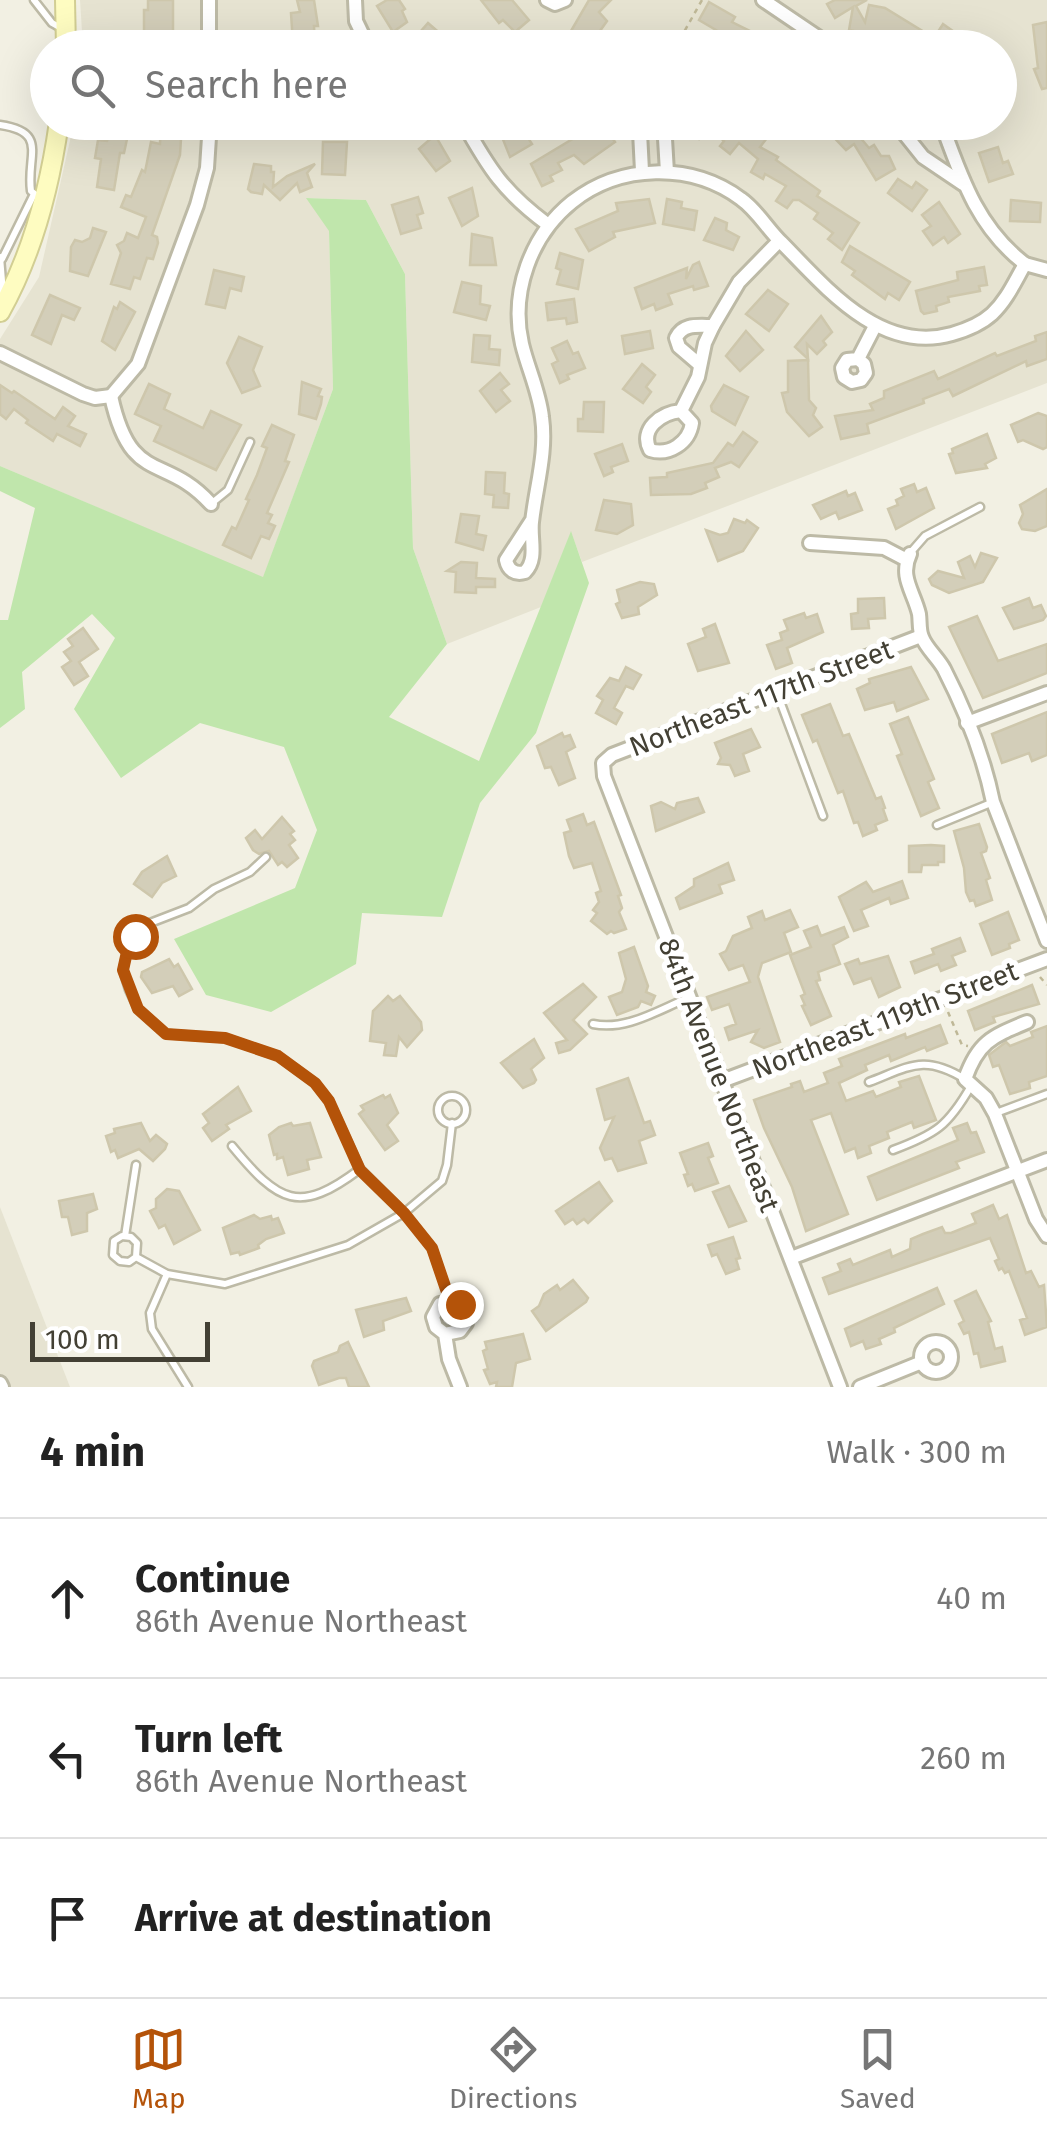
<!DOCTYPE html>
<meta charset="utf-8">
<style>
:root{--surface:#fff;--page:#f2f2f2;--text:#222;--muted:#767676;--line:#e0e0e0;--accent:#b45309}
body{margin:0;font-family:"Fira Sans",sans-serif;background:var(--page);color:var(--text)}
.scale{position:absolute;left:30px;bottom:25px;width:180px;box-sizing:border-box;padding-left:10px;border:5px solid #434034;border-top:0;font-size:28px;line-height:35px;white-space:nowrap;color:#434034;-webkit-text-stroke:8px #fff;paint-order:stroke}
.stop{position:absolute;width:30px;height:30px;margin:-22px;border:8px solid #b45309;border-radius:50%;background:#fff}
.stop.end{background:#b45309;border-color:#fff;box-shadow:0 2px 10px #0008}
.list{margin:0;padding:0;list-style:none}
h2{display:flex;justify-content:space-between;align-items:center;height:130px;margin:0;padding:0 40px;font-size:42px}
h2 small{font-size:32px;font-weight:400;color:var(--muted)}
.list li{display:grid;grid-template-columns:65px 1fr auto;gap:30px;align-items:center;box-sizing:border-box;height:160px;padding:0 40px;border-top:2px solid var(--line)}
.list b{display:block;font-size:38px;white-space:nowrap}
.list p{margin:0;font-size:32px;white-space:nowrap;color:var(--muted)}
.list em{font-size:32px;font-style:normal;color:var(--muted)}
.icon{flex:none;width:55px;height:55px;fill:none;stroke:currentColor;stroke-width:2;stroke-linecap:round;stroke-linejoin:round}
.map{position:relative;flex:none;width:1047px;height:1387px;overflow:hidden}
.search{position:absolute;background:var(--surface);box-shadow:0 10px 40px #0002;left:30px;right:30px;top:30px;height:110px;display:flex;align-items:center;gap:25px;box-sizing:border-box;padding:0 35px;border-radius:55px;color:var(--muted);font-size:38px}
.sheet{height:610px;background:var(--surface)}
nav{display:flex;justify-content:space-around;align-items:center;box-sizing:border-box;height:140px;border-top:2px solid var(--line);background:var(--surface);font-size:28px;color:var(--muted)}
nav a{display:grid;justify-items:center;gap:5px}
nav .on{color:var(--accent)}
.map>svg:first-child{display:block}
.residential{fill:#e6e3d1}
.green{fill:#c0e6ac}
.building{fill:#d3ceb9;stroke:#cec7ac;stroke-width:2.5}
.lines{fill:none;stroke-linecap:round;stroke-linejoin:round}
.service-casing{stroke:#bdbaa6;stroke-width:11}
.minor-casing{stroke:#bdbaa6;stroke-width:18}
.secondary-casing{stroke:#d2ce93;stroke-width:22}
.path{stroke:#bfb897;stroke-width:2.5;stroke-dasharray:5 5;stroke-linecap:butt}
.service{stroke:#fff;stroke-width:6}
.minor{stroke:#fff;stroke-width:12}
.secondary{stroke:#fefcc1;stroke-width:18}
.route{stroke:#b45309;stroke-width:12}
.labels{text-anchor:middle;dominant-baseline:central;stroke-width:10;stroke-linejoin:round;paint-order:stroke}
.street-label{font-size:28px;fill:#434034;stroke:#fff}
</style>
<div class="map">
<svg width="1047" height="1387" viewBox="0 0 1047 1387">
<rect width="100%" height="100%" fill="#f2f0e3"/>
<g class="residential">
<polygon points="80,0 1047,0 1047,383 582,562 571,532 541,607 447,644 413,548 405,274 366,200 307,198 329,230 333,389 263,578 0,466 0,339 39,277 74,123 1000,122 1000,48 83,47"/>
<polygon points="0,1207 70,1387 0,1387"/>
</g>
<polygon class="green" points="306,198 366,200 405,274 413,548 447,644 389,717 479,761 571,531 589,583 536,733 480,803 442,917 362,913 356,964 271,1012 206,995 174,939 295,888 317,830 284,747 200,723 121,778 74,709 115,638 92,614 22,672 25,709 0,728 0,620 8,620 35,508 0,491 0,466 263,577 333,389 329,231"/>
<g class="building">
<polygon points="148,0 173,0 173,36 144,35 144,10 148,10"/>
<polygon points="297,0 314,0 318,26 314,26 315,45 293,44 291,13 300,12"/>
<polygon points="387,0 399,0 405,9 402,11 407,22 393,32 377,6"/>
<polygon points="481,0 512,0 529,20 515,32 503,20 499,23"/>
<polygon points="589,0 611,0 599,12 607,21 590,45 571,31"/>
<polygon points="835,0 867,0 856,6 865,22 869,5 885,8 934,38 943,24 977,48 910,48 895,38 893,43 878,34 877,39 857,35 858,32 849,30 853,7 835,18 827,4"/>
<polygon points="709,2 735,17 732,22 766,39 762,48 730,48 733,40 699,20"/>
<polygon points="1047,22 1047,88 1042,89 1034,69 1038,68 1033,25"/>
<polygon points="428,23 443,36 446,32 456,41 450,48 424,48 414,39"/>
<polygon points="161,122 182,122 180,155 152,235 157,237 158,243 153,259 147,258 140,279 134,277 130,289 111,284 121,253 117,245 124,241 127,233 138,238 146,217 121,207 126,195 131,197 142,170 145,172 151,142 160,144"/>
<polygon points="503,122 518,122 532,144 510,157 500,132 506,127"/>
<polygon points="601,122 615,142 584,164 574,155 558,163 562,170 550,176 553,181 542,186 531,164"/>
<polygon points="681,122 749,122 767,138 760,147 778,157 776,160 820,191 817,196 859,223 842,250 828,239 833,233 814,219 818,213 799,200 793,200 787,208 776,201 786,186 765,174 763,179 751,172 758,159 739,143 730,154 720,146 724,141 709,127 699,139"/>
<polygon points="830,122 847,122 869,148 874,145 881,156 889,156 895,169 876,180 854,144 846,150 824,127"/>
<polygon points="435,135 450,161 436,171 419,149"/>
<polygon points="115,137 127,139 124,153 120,153 114,190 97,187 101,159 95,158 98,140 107,141 108,138"/>
<polygon points="323,142 347,142 345,175 322,174"/>
<polygon points="998,147 1003,163 1008,161 1013,174 989,182 979,153"/>
<polygon points="254,164 271,166 271,172 274,172 273,187 287,176 315,164 307,173 312,187 300,192 297,183 280,200 264,185 262,194 251,192 248,189"/>
<polygon points="898,179 912,188 916,182 927,190 912,211 888,193"/>
<polygon points="472,188 478,216 462,226 449,198"/>
<polygon points="418,197 423,213 417,215 421,228 401,234 392,205"/>
<polygon points="649,199 655,223 613,232 615,237 589,251 576,229 618,211 616,203"/>
<polygon points="667,199 682,202 681,208 697,211 694,230 663,224"/>
<polygon points="1011,200 1041,203 1040,222 1010,221"/>
<polygon points="939,202 960,234 948,243 944,237 933,245 923,231 931,226 922,215"/>
<polygon points="715,218 727,223 726,230 739,237 733,250 704,240"/>
<polygon points="93,228 106,232 88,276 70,271 71,247 75,240 82,242 90,238"/>
<polygon points="472,234 492,238 496,265 470,265"/>
<polygon points="850,246 910,282 899,300 888,293 885,299 852,275 855,271 842,262"/>
<polygon points="560,253 583,260 578,289 557,284 561,270 556,268"/>
<polygon points="699,262 708,286 694,290 693,286 668,294 672,304 656,310 654,304 642,309 635,288 687,268 686,279 693,265"/>
<polygon points="984,267 987,285 979,286 980,291 948,297 949,302 936,306 937,311 924,314 921,311 916,291 958,280 957,272"/>
<polygon points="214,270 244,277 241,291 230,288 225,308 206,304"/>
<polygon points="462,282 481,286 480,304 490,306 486,320 454,312"/>
<polygon points="768,290 788,304 769,331 746,314"/>
<polygon points="50,295 80,308 74,320 62,315 51,344 32,335"/>
<polygon points="574,299 577,322 567,324 566,318 548,320 546,303"/>
<polygon points="120,302 135,312 115,350 102,341 114,307 117,309"/>
<polygon points="821,316 832,332 823,341 826,345 817,354 807,344 808,359 795,347"/>
<polygon points="650,331 653,348 625,354 622,336"/>
<polygon points="746,331 763,350 740,371 726,356"/>
<polygon points="1047,332 1047,359 1027,366 1026,361 953,396 949,389 923,399 924,403 867,424 869,433 841,439 835,416 873,410 870,404 884,398 884,391 934,371 938,379 995,353 997,356 1036,341 1035,336"/>
<polygon points="474,335 490,336 489,349 500,350 499,365 472,362"/>
<polygon points="239,337 262,347 253,370 260,386 242,393 227,363"/>
<polygon points="567,341 573,354 578,352 585,368 567,375 569,379 560,383 552,364 558,361 552,348"/>
<polygon points="808,360 809,400 816,408 813,415 822,427 809,436 787,412 782,393 788,392 788,361"/>
<polygon points="642,364 655,375 646,387 651,392 643,403 623,389"/>
<polygon points="500,373 509,384 501,390 510,401 496,412 480,391"/>
<polygon points="302,382 321,389 318,396 322,397 321,404 316,419 299,414"/>
<polygon points="149,384 170,394 164,409 203,428 211,411 241,425 216,470 154,441 161,426 135,414"/>
<polygon points="0,385 12,393 14,391 55,419 63,407 75,416 68,426 86,434 80,446 57,434 53,441 26,423 28,420 14,409 6,419 0,414"/>
<polygon points="724,385 748,397 735,425 712,411 711,406"/>
<polygon points="584,402 604,402 603,432 578,431 578,419 583,419"/>
<polygon points="1038,413 1047,416 1047,447 1043,449 1023,440 1018,442 1011,425"/>
<polygon points="272,425 294,435 285,461 289,462 267,513 272,515 268,523 275,526 269,539 261,536 251,558 223,545 232,527 236,529 249,500 246,499 257,475 267,448 262,446"/>
<polygon points="743,432 757,442 739,467 731,462 715,468 719,477 705,483 707,488 691,494 651,495 650,478 667,477 667,473 713,463 728,443 733,446"/>
<polygon points="987,434 996,458 985,464 987,468 956,473 949,454 953,453 952,449"/>
<polygon points="622,444 628,461 611,467 613,472 604,476 595,454"/>
<polygon points="486,472 505,473 504,493 509,494 508,508 493,507 494,495 485,494"/>
<polygon points="914,484 917,492 926,488 934,508 896,529 888,509 898,505 896,500 904,496 901,489"/>
<polygon points="1047,489 1047,526 1035,531 1022,529 1019,523 1023,514 1020,505"/>
<polygon points="846,491 848,496 855,493 862,510 839,519 836,512 821,519 813,505"/>
<polygon points="604,500 631,504 633,525 617,534 596,530"/>
<polygon points="461,514 479,516 476,534 486,536 483,550 456,542"/>
<polygon points="734,519 745,523 747,520 758,528 743,551 718,561 706,530 720,535 728,533"/>
<polygon points="981,553 997,558 983,582 949,593 932,585 929,579 938,571 964,578 958,562 970,556 975,567"/>
<polygon points="461,562 477,563 476,578 495,579 495,587 476,587 476,593 455,592 456,572 447,571"/>
<polygon points="640,582 654,584 657,595 638,607 639,614 622,618 616,604 620,602 617,590"/>
<polygon points="884,598 885,618 868,619 869,628 852,629 851,614 858,613 858,599"/>
<polygon points="1029,598 1033,608 1041,605 1046,616 1043,620 1014,629 1003,608"/>
<polygon points="804,613 806,618 817,614 823,632 787,648 792,663 776,669 767,645 782,640 780,633 788,630 784,620"/>
<polygon points="977,616 998,661 1047,644 1047,673 983,698 949,627"/>
<polygon points="715,624 729,663 698,671 688,644 706,637 703,629"/>
<polygon points="83,628 98,649 79,662 88,676 74,685 62,667 71,661 64,652 73,646 68,639"/>
<polygon points="626,667 641,675 633,689 626,686 614,708 622,713 616,724 596,713 603,700 597,696 610,678 619,681"/>
<polygon points="911,667 928,699 897,711 894,702 865,710 857,689 870,683 869,679"/>
<polygon points="830,704 843,736 849,734 876,799 881,797 885,808 883,809 887,820 875,825 877,830 863,836 858,822 854,823 843,791 838,793 817,740 813,742 802,715"/>
<polygon points="1047,712 1047,755 1032,761 1029,753 1002,763 992,734"/>
<polygon points="908,717 934,779 928,782 939,808 921,816 897,756 902,754 890,724"/>
<polygon points="751,729 760,747 743,754 749,771 735,776 730,765 718,764 721,758 715,743"/>
<polygon points="562,733 564,737 570,735 575,747 566,752 575,778 559,785 551,767 545,768 537,746"/>
<polygon points="698,798 704,812 656,831 651,806 661,802 675,809 677,803"/>
<polygon points="583,814 587,825 594,822 621,895 618,896 622,908 619,912 626,929 614,933 611,931 607,934 591,921 597,913 593,910 599,902 596,893 601,891 592,863 574,868 569,856 564,833 571,831 567,820"/>
<polygon points="282,817 294,831 290,834 295,840 289,845 298,858 287,867 282,862 278,865 269,851 259,854 253,850 246,838 255,830 262,839"/>
<polygon points="979,824 987,847 986,851 981,853 990,878 986,880 992,900 976,906 974,900 970,901 966,892 964,868 954,831"/>
<polygon points="931,845 944,846 944,862 938,862 938,865 922,865 921,872 909,872 909,846"/>
<polygon points="167,856 176,876 162,883 152,897 134,884 142,872"/>
<polygon points="728,863 734,880 719,885 722,893 680,909 676,898 694,886 694,879"/>
<polygon points="902,881 908,898 891,904 889,898 861,910 868,926 854,931 839,897 866,882 873,892"/>
<polygon points="790,910 798,927 784,933 791,952 762,963 758,977 780,1042 764,1048 751,1042 758,1030 729,1040 725,1028 736,1024 729,1004 712,1010 707,997 750,982 743,965 729,970 720,954 726,951 733,936 752,928 748,917 762,911 765,920"/>
<polygon points="1008,912 1019,940 1009,944 1010,948 992,955 980,924"/>
<polygon points="817,926 821,936 844,927 848,937 833,945 840,964 818,972 820,980 816,981 831,1016 811,1025 802,1006 805,1005 801,996 805,994 790,955 811,947 804,931"/>
<polygon points="960,938 965,951 952,956 956,965 941,971 938,964 915,973 911,962 934,954 932,949"/>
<polygon points="634,947 648,986 646,992 655,996 651,1005 641,1001 638,1007 617,1015 609,997 622,992 626,979 619,953"/>
<polygon points="888,956 900,987 879,997 871,978 854,984 845,964 858,959 860,964"/>
<polygon points="169,959 174,967 178,964 192,989 179,996 173,986 152,993 141,977 142,972"/>
<polygon points="583,984 596,997 573,1020 587,1034 570,1050 559,1053 556,1043 567,1040 544,1013"/>
<polygon points="1032,985 1039,1004 993,1017 995,1022 975,1030 968,1011"/>
<polygon points="388,996 393,1001 400,996 421,1022 422,1030 407,1047 399,1037 396,1056 384,1055 386,1043 370,1041 373,1011"/>
<polygon points="940,1025 947,1043 927,1051 925,1047 891,1061 889,1055 865,1065 867,1070 839,1083 846,1101 873,1091 876,1097 901,1087 899,1082 919,1076 936,1120 914,1128 912,1122 887,1132 889,1138 869,1146 871,1153 858,1158 855,1148 845,1152 831,1113 811,1120 848,1214 806,1231 792,1187 764,1128 754,1100 792,1087 791,1084 800,1081 804,1092 828,1083 824,1073 842,1066 839,1059 905,1034 906,1038"/>
<polygon points="1047,1026 1047,1076 1029,1082 1030,1088 1010,1094 999,1065 993,1067 989,1055 1006,1042 1010,1046 1033,1037 1031,1032"/>
<polygon points="534,1039 544,1058 531,1069 536,1080 534,1083 523,1088 501,1063"/>
<polygon points="628,1078 644,1123 650,1121 655,1135 639,1141 646,1163 618,1171 612,1158 605,1160 600,1148 614,1117 605,1120 597,1089"/>
<polygon points="238,1087 251,1111 226,1125 229,1129 212,1141 203,1128 209,1123 203,1114"/>
<polygon points="383,1095 385,1098 390,1095 398,1113 387,1125 398,1141 385,1150 359,1114 364,1110 361,1106"/>
<polygon points="141,1123 150,1141 156,1135 167,1144 165,1149 153,1161 139,1149 118,1158 115,1150 111,1152 106,1136 115,1133 114,1129"/>
<polygon points="291,1123 293,1126 310,1123 321,1157 307,1160 309,1169 288,1175 283,1157 277,1159 277,1154 274,1155 269,1135 279,1127"/>
<polygon points="967,1123 971,1133 976,1132 984,1152 956,1162 959,1168 877,1200 868,1177 958,1140 953,1128"/>
<polygon points="708,1143 713,1156 708,1158 718,1183 695,1191 692,1184 688,1186 684,1175 688,1174 680,1153"/>
<polygon points="599,1182 612,1201 588,1223 584,1219 577,1224 573,1219 565,1224 556,1211"/>
<polygon points="729,1186 746,1221 729,1227 713,1192"/>
<polygon points="167,1189 179,1191 200,1230 174,1244 165,1225 159,1228 150,1211 156,1208 156,1199"/>
<polygon points="93,1194 97,1209 87,1213 87,1231 72,1235 68,1217 62,1217 59,1201"/>
<polygon points="993,1205 999,1219 1007,1215 1026,1273 1031,1271 1039,1287 1044,1285 1047,1327 1025,1335 1020,1320 1027,1318 1009,1271 1005,1273 1002,1268 999,1270 995,1261 999,1259 990,1238 829,1294 823,1278 841,1271 838,1264 850,1259 853,1265 890,1250 892,1257 910,1249 911,1239 923,1234 942,1227 945,1233 951,1233 976,1223 972,1214"/>
<polygon points="254,1215 260,1219 271,1216 272,1220 278,1218 284,1233 266,1239 258,1245 259,1248 240,1255 239,1252 231,1254 223,1228"/>
<polygon points="733,1237 740,1258 736,1259 739,1269 726,1274 717,1254 712,1256 708,1245"/>
<polygon points="573,1280 588,1298 586,1302 546,1331 532,1311 539,1306 544,1294 557,1285 560,1290"/>
<polygon points="937,1288 944,1304 894,1328 895,1332 879,1339 881,1344 866,1349 863,1341 851,1346 845,1329"/>
<polygon points="976,1291 991,1321 988,1322 995,1349 1002,1347 1005,1361 981,1367 978,1353 974,1354 969,1332 964,1334 959,1324 964,1321 955,1301"/>
<polygon points="406,1298 411,1311 383,1321 384,1330 364,1337 356,1310"/>
<polygon points="523,1334 530,1359 516,1363 512,1387 496,1387 497,1382 490,1384 484,1370 488,1369 483,1351 487,1349 485,1342"/>
<polygon points="348,1342 369,1387 349,1387 346,1378 339,1378 319,1385 312,1366 314,1361 338,1352 340,1346"/>
</g>
<g class="lines">
<g class="service-casing">
<g id="service">
<polyline points="34,0 52,23 61,28"/>
<path d="M0,125c49,7 26,31 31,66l11,9"/>
<polyline points="0,257 3,293"/>
<polyline points="2,259 34,194"/>
<polyline points="212,503 228,490 250,442"/>
<polyline points="911,552 925,536 980,507"/>
<polyline points="777,693 823,816"/>
<polyline points="937,825 991,803"/>
<polyline points="266,857 250,872 214,889 189,908 150,923 135,936 127,952 123,970 129,990 138,1009 166,1034 225,1038 278,1056 315,1083 329,1101 360,1169 404,1213 432,1248 450,1301"/>
<path d="M593,1024c33,7 65,-14 95,-26"/>
<path d="M869,1082c42,-16 55,-28 96,-3"/>
<circle cx="452" cy="1110" r="14"/>
<polyline points="996,1113 1047,1094"/>
<path d="M232,1146c47,57 67,69 128,23"/>
<path d="M893,1150c43,-16 55,-24 78,-64"/>
<polyline points="125,1236 136,1165"/>
<polyline points="136,1257 137,1243 131,1237 122,1236 114,1241 113,1255 120,1261 129,1262 136,1257 167,1274 225,1284 348,1245 404,1213 442,1181 447,1165 452,1123"/>
<polyline points="167,1274 150,1313 152,1329 188,1387"/>
</g>
</g>
<g class="minor-casing">
<g id="minor">
<polyline points="209,0 209,48"/>
<polyline points="355,0 356,21 369,48"/>
<polyline points="547,0 555,4 565,0"/>
<polyline points="763,0 834,48"/>
<path d="M463,122c26,47 41,70 84,102"/>
<polyline points="664,122 667,172"/>
<polyline points="895,122 923,157 963,184"/>
<path d="M941,122c20,55 36,105 84,142"/>
<polyline points="642,171 640,132 643,122"/>
<polyline points="0,353 83,394 95,398 111,396"/>
<polyline points="858,359 864,364 866,373 861,380 852,382 844,377 842,368 847,360 858,359 875,326"/>
<path d="M700,365l-21,-18 -3,-9c7,-15 22,-12 37,-12"/>
<polyline points="111,396 138,364 197,205 207,168 210,122"/>
<path d="M111,396c20,91 53,56 100,108"/>
<path d="M681,411l11,12c-3,20 -23,33 -42,27 -11,-21 11,-37 31,-39l17,-34 7,-34 8,-17 26,-44 40,-41"/>
<path d="M532,520l-26,40c2,10 9,15 19,12 13,-13 5,-33 7,-50 4,-36 15,-69 10,-105 -3,-26 -14,-48 -20,-73 -12,-52 9,-109 50,-142 48,-38 119,-40 169,-3 16,11 27,31 41,44 45,46 99,111 170,91 14,-4 29,-10 40,-20 15,-14 23,-33 33,-50l22,6"/>
<polyline points="810,543 884,548 907,560"/>
<path d="M910,554c-11,23 4,38 9,60 1,7 0,17 3,23 4,11 16,21 22,32 21,41 40,89 49,133l54,139"/>
<polyline points="967,723 1047,693"/>
<path d="M1027,1022c-36,15 -49,20 -62,57l21,19 9,16 41,105 11,17"/>
<polyline points="722,1081 1047,959"/>
<polyline points="791,1258 1047,1160"/>
<polyline points="445,1334 460,1331 466,1323 464,1308 456,1302 440,1304 433,1317 436,1327 445,1334 449,1359 460,1387"/>
<circle cx="936" cy="1357" r="15"/>
<polyline points="0,1383 2,1387"/>
<polyline points="840,1387 604,776 603,763 612,755 921,636"/>
<polyline points="860,1387 922,1362"/>
</g>
</g>
<g class="secondary-casing">
<g id="secondary">
<polyline points="65,0 66,48"/>
<path d="M0,312c32,-57 50,-126 59,-190"/>
</g>
</g>
<g class="path">
<polyline points="675,48 702,0"/>
<polyline points="1040,977 1047,985"/>
<polyline points="948,1012 962,1045 968,1046"/>
</g>
<use href="#service" class="service"/>
<use href="#minor" class="minor"/>
<use href="#secondary" class="secondary"/>
</g>
<g class="lines">
<polyline class="route" points="135,936 127,952 123,970 138,1009 166,1034 225,1038 278,1056 315,1083 329,1101 360,1170 404,1213 432,1248 450,1301 460,1304"/>
</g>
<g class="labels">
<g class="street-label">
<text transform="translate(761 698) rotate(-21)">Northeast 117th Street</text>
<text transform="translate(885 1020) rotate(-21)">Northeast 119th Street</text>
<text transform="translate(719 1075) rotate(69)">84th Avenue Northeast</text>
</g>
</g>
</svg>
<div class="scale">100 m</div>
<div class="stop" style="left:135px;top:936px"></div>
<div class="stop end" style="left:460px;top:1304px"></div>
<div class="search"><svg class="icon" aria-label="search" viewBox="0 0 24 24"><circle cx="10" cy="10" r="6"/><path d="M15 15l6 6"/></svg>Search here</div>
</div>
<section class="sheet">
<h2>4 min<small>Walk · 300 m</small></h2>
<ul class="list">
<li><svg class="icon" aria-label="ahead" viewBox="0 0 24 24"><path d="M12 20V5M6 11l6-6 6 6"/></svg><div><b>Continue</b><p>86th Avenue Northeast</p></div><em>40 m</em></li>
<li><svg class="icon" aria-label="left" viewBox="0 0 24 24"><path d="M17 20v-9H6M10 6l-5 5 5 5"/></svg><div><b>Turn left</b><p>86th Avenue Northeast</p></div><em>260 m</em></li>
<li><svg class="icon" aria-label="arrive" viewBox="0 0 24 24"><path d="M6 21V4h12l-3 4 3 4H6"/></svg><div><b>Arrive at destination</b></div></li>
</ul>
</section>
<nav>
<a class="on"><svg class="icon" aria-label="map" viewBox="0 0 24 24"><path d="M3 6l6-2 6 2 6-2v14l-6 2-6-2-6 2zM9 4v14M15 6v14"/></svg>Map</a>
<a><svg class="icon" aria-label="directions" viewBox="0 0 24 24"><path d="M12 3l9 9-9 9-9-9zM9 14v-3h6M13 9l2 2-2 2"/></svg>Directions</a>
<a><svg class="icon" aria-label="saved" viewBox="0 0 24 24"><path d="M7 4h10v16l-5-4-5 4z"/></svg>Saved</a>
</nav>
